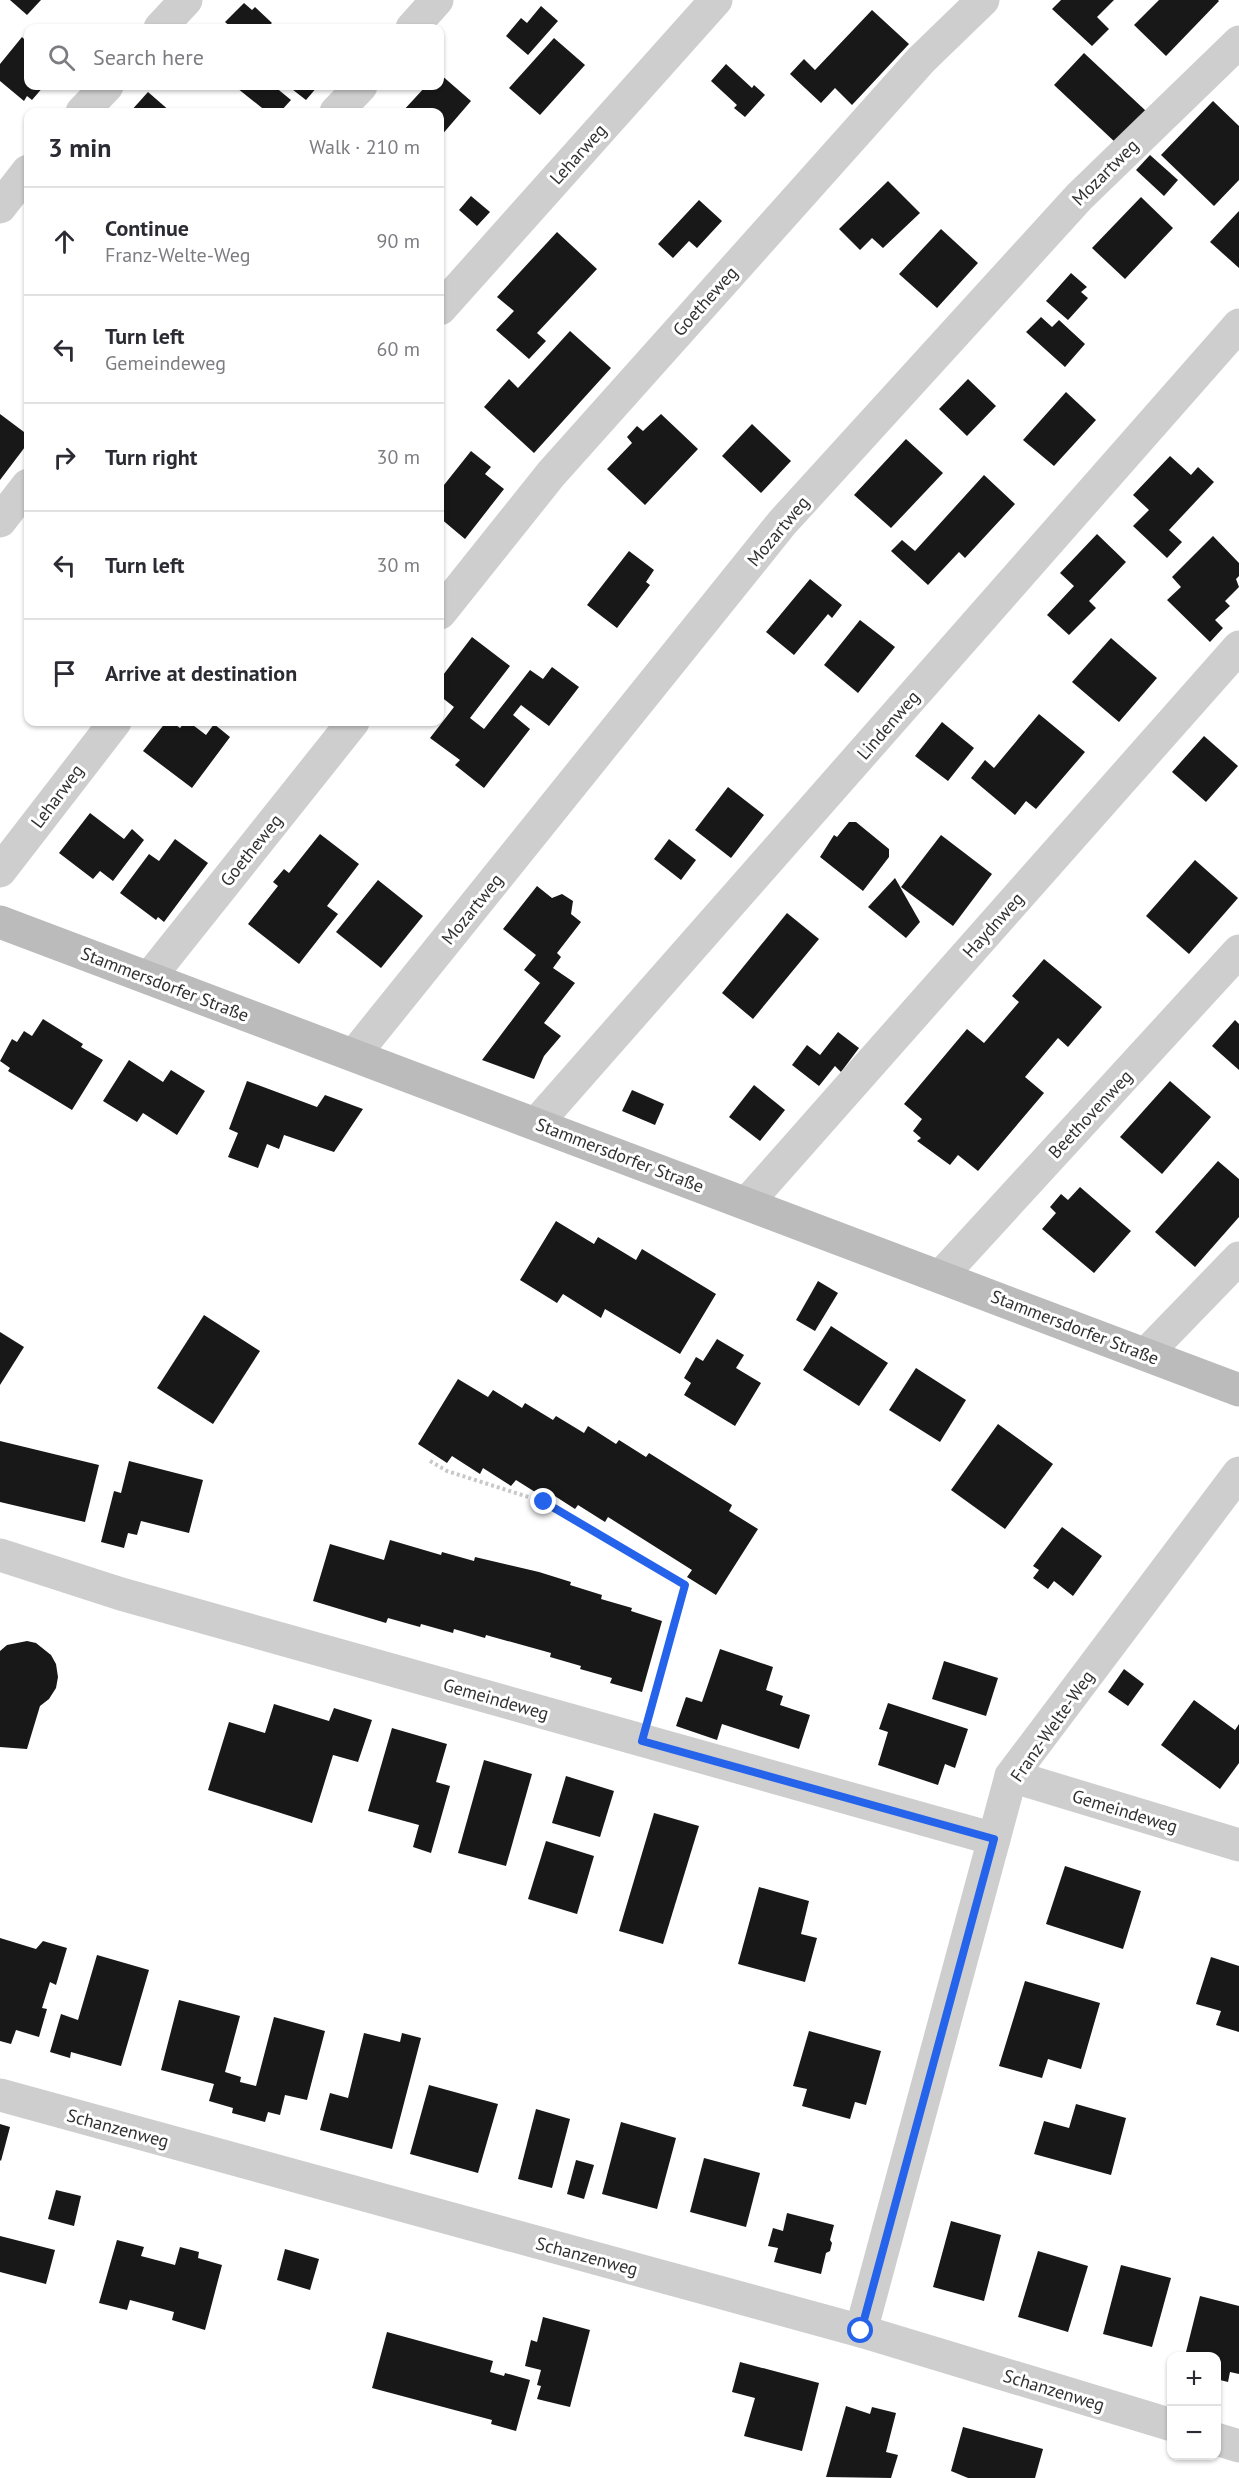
<!DOCTYPE html>
<meta charset="utf-8">
<style>
:root{--surface:#fff;--page:#f2f2f3;--text:#2b2b33;--muted:#7c7c81;--line:#e1e1e2}
body{margin:0;font-family:"PT Sans",sans-serif;background:var(--page);color:var(--text)}
.controls{position:absolute;right:18px;bottom:18px;display:grid;overflow:hidden;border-radius:12px;box-shadow:0 2px 4px #0004}
.controls button{width:54px;height:54px;display:grid;place-items:center;padding:0;border:0;border-bottom:2px solid var(--line);background:var(--surface);color:var(--text);font:30px sans-serif}
.stop{position:absolute;width:18px;height:18px;margin:-14px;border:4px solid #2563eb;border-radius:50%;background:#fff}
.stop.end{background:#2563eb;border-color:#fff;box-shadow:0 2px 6px #0008}
.list{margin:0;padding:0;list-style:none}
h2{display:flex;justify-content:space-between;align-items:center;height:78px;margin:0;padding:0 24px;font-size:26px}
h2 small{font-size:20px;font-weight:400;color:var(--muted)}
.list li{display:grid;grid-template-columns:39px 1fr auto;gap:18px;align-items:center;box-sizing:border-box;height:108px;padding:0 24px;border-top:2px solid var(--line)}
.list b{display:block;font-size:22px;white-space:nowrap}
.list p{margin:0;font-size:20px;white-space:nowrap;color:var(--muted)}
.list em{font-size:20px;font-style:normal;color:var(--muted)}
.icon{flex:none;width:33px;height:33px;fill:none;stroke:currentColor;stroke-width:2;stroke-linecap:round;stroke-linejoin:round}
.map{position:relative;flex:none;width:1239px;height:2478px;overflow:hidden}
.search{position:absolute;background:var(--surface);box-shadow:0 2px 4px #0004;left:24px;top:24px;width:420px;height:66px;display:flex;align-items:center;gap:15px;box-sizing:border-box;padding:0 21px;border-radius:12px;color:var(--muted);font-size:22px}
.panel{position:absolute;background:var(--surface);box-shadow:0 2px 4px #0004;left:24px;top:108px;width:420px;height:618px;border-radius:12px}
.map>svg:first-child{display:block}
.building{fill:#181818}
.lines{fill:none;stroke-linecap:round;stroke-linejoin:round}
.path{stroke:#c8c8c8;stroke-width:4;stroke-dasharray:3 3;stroke-linecap:butt}
.minor{stroke:#cecece;stroke-width:33}
.secondary{stroke:#bbb;stroke-width:33}
.route{stroke:#2563eb;stroke-width:8}
.labels{text-anchor:middle;dominant-baseline:central;stroke-width:6;stroke-linejoin:round;paint-order:stroke}
.street-label{font-size:18px;fill:#313131;stroke:#fff}
</style>
<div class="map">
<svg width="1239" height="2478" viewBox="0 0 1239 2478">
<rect width="100%" height="100%" fill="#fff"/>
<g class="building">
<polygon points="10,0 41,0 27,15"/>
<polygon points="1061,0 1114,0 1097,17 1109,29 1092,46 1052,9"/>
<polygon points="1159,0 1218,0 1219,1 1166,56 1134,25"/>
<polygon points="244,3 252,10 255,7 272,23 266,28 232,28 225,22"/>
<polygon points="541,6 558,21 528,55 506,36 521,18 527,23"/>
<polygon points="872,10 909,44 852,105 835,88 821,103 790,74 804,59 815,70"/>
<polygon points="22,37 28,43 28,86 44,86 32,100 27,96 24,101 0,81 0,64"/>
<polygon points="554,38 585,65 540,115 509,88"/>
<polygon points="1084,53 1146,111 1116,143 1054,85"/>
<polygon points="726,64 752,88 754,85 765,95 745,117 734,108 737,105 711,81"/>
<polygon points="440,74 471,101 440,137 440,112 402,112 426,86 440,86"/>
<polygon points="239,86 274,86 291,100 280,112 267,112 237,88"/>
<polygon points="288,86 318,86 306,100"/>
<polygon points="148,92 171,112 130,112"/>
<polygon points="1213,101 1239,126 1239,180 1214,206 1161,155"/>
<polygon points="1150,155 1178,180 1164,196 1136,170"/>
<polygon points="888,181 920,213 883,248 872,238 860,250 839,229"/>
<polygon points="471,196 490,212 477,226 459,210"/>
<polygon points="1141,197 1173,228 1125,279 1092,248"/>
<polygon points="699,200 722,221 697,248 689,241 673,258 658,244"/>
<polygon points="1239,211 1239,268 1210,242"/>
<polygon points="941,229 978,263 937,308 899,274"/>
<polygon points="557,232 597,269 537,333 546,341 529,359 496,330 514,311 497,297"/>
<polygon points="1071,273 1087,287 1081,292 1088,298 1068,320 1046,301"/>
<polygon points="1041,317 1052,327 1059,320 1085,344 1065,367 1026,332"/>
<polygon points="570,331 611,368 534,453 484,407 509,379 518,388"/>
<polygon points="968,379 996,406 967,436 939,409"/>
<polygon points="1066,392 1096,420 1054,466 1023,440"/>
<polygon points="0,414 28,435 28,443 0,480"/>
<polygon points="661,414 698,449 645,505 607,469 632,443 627,437 637,426 643,431"/>
<polygon points="752,424 791,461 761,493 722,456"/>
<polygon points="906,439 943,473 891,528 854,495"/>
<polygon points="471,451 491,467 485,474 504,489 465,539 440,518 440,490"/>
<polygon points="1170,456 1191,475 1198,467 1214,482 1169,530 1182,542 1167,558 1133,526 1149,510 1133,495"/>
<polygon points="984,475 1015,504 965,558 959,552 928,585 891,551 902,540 915,551"/>
<polygon points="1097,534 1126,562 1089,601 1096,608 1069,635 1047,615 1074,586 1060,573"/>
<polygon points="1213,536 1239,563 1239,576 1236,579 1239,587 1225,601 1230,606 1215,620 1223,628 1210,642 1167,600 1181,587 1172,577"/>
<polygon points="629,551 654,570 646,582 650,585 617,628 587,605"/>
<polygon points="810,579 842,605 832,618 828,614 794,655 766,632"/>
<polygon points="860,620 895,647 858,693 824,665"/>
<polygon points="472,637 510,666 470,718 484,729 530,670 543,679 552,667 579,687 549,726 521,705 513,715 530,729 484,788 455,765 460,760 430,738 454,707 440,696 440,679"/>
<polygon points="1111,638 1157,678 1119,722 1072,682"/>
<polygon points="1039,714 1085,752 1036,809 1026,801 1015,815 971,778 985,760 994,768"/>
<polygon points="166,722 172,722 180,728 185,722 189,722 206,735 214,724 230,737 192,788 143,751"/>
<polygon points="942,722 974,748 948,781 915,756"/>
<polygon points="1204,736 1238,766 1206,802 1172,772"/>
<polygon points="728,787 764,815 731,858 695,830"/>
<polygon points="90,813 124,839 132,829 144,840 113,881 100,871 93,879 59,853"/>
<polygon points="849,822 856,822 889,849 889,857 863,891 820,857 834,835 837,837"/>
<polygon points="320,834 359,864 327,906 338,914 299,964 248,924 278,886 273,882 284,869 289,873"/>
<polygon points="941,835 992,874 953,926 901,887"/>
<polygon points="175,839 208,863 164,922 158,917 156,920 120,893 149,854 159,861"/>
<polygon points="669,839 696,860 681,880 654,859"/>
<polygon points="1195,860 1238,898 1189,954 1146,916"/>
<polygon points="895,878 920,922 906,938 868,907"/>
<polygon points="378,880 423,916 381,968 336,932"/>
<polygon points="537,886 552,898 562,894 573,901 571,914 581,922 557,953 561,957 553,968 575,983 544,1023 561,1036 544,1056 534,1079 482,1060 540,983 524,970 536,955 503,929"/>
<polygon points="787,913 819,939 753,1019 722,993"/>
<polygon points="1044,959 1102,1007 1068,1047 1058,1038 1025,1077 1044,1093 978,1171 958,1155 950,1165 917,1141 921,1138 913,1131 922,1119 904,1104 967,1029 984,1043 1019,1002 1012,996"/>
<polygon points="43,1019 83,1044 81,1047 103,1060 72,1110 8,1071 10,1068 0,1061 12,1039 17,1042 24,1031 32,1036"/>
<polygon points="1235,1020 1239,1024 1239,1070 1212,1046"/>
<polygon points="838,1032 859,1048 841,1072 835,1066 819,1086 792,1065 807,1045 820,1055"/>
<polygon points="129,1060 163,1082 171,1070 205,1091 177,1135 143,1113 137,1122 103,1101"/>
<polygon points="247,1081 317,1107 325,1095 363,1109 334,1152 284,1135 279,1149 267,1144 258,1168 228,1157 238,1133 229,1129"/>
<polygon points="1170,1081 1211,1117 1162,1174 1120,1137"/>
<polygon points="754,1085 785,1110 760,1141 729,1117"/>
<polygon points="632,1090 664,1104 655,1125 622,1111"/>
<polygon points="1218,1161 1239,1179 1239,1217 1195,1267 1155,1232"/>
<polygon points="1080,1187 1131,1231 1094,1273 1042,1229 1056,1213 1050,1207 1061,1194 1068,1200"/>
<polygon points="556,1221 594,1244 598,1237 636,1260 642,1249 716,1294 680,1354 605,1309 601,1318 563,1294 557,1303 520,1280"/>
<polygon points="818,1281 838,1293 815,1331 796,1320"/>
<polygon points="204,1315 260,1351 213,1424 157,1388"/>
<polygon points="831,1326 888,1363 859,1406 803,1370"/>
<polygon points="0,1332 24,1347 0,1385"/>
<polygon points="717,1339 744,1355 736,1368 761,1383 735,1426 684,1395 691,1383 684,1378 696,1357 703,1361"/>
<polygon points="916,1368 966,1400 940,1442 889,1410"/>
<polygon points="458,1379 488,1397 493,1390 522,1408 525,1403 553,1420 556,1416 584,1433 588,1426 616,1444 619,1440 646,1457 649,1453 732,1505 729,1511 758,1529 716,1595 687,1577 692,1570 608,1517 605,1522 578,1505 575,1509 547,1491 543,1497 516,1480 511,1486 483,1468 480,1474 452,1456 447,1463 418,1444"/>
<polygon points="998,1424 1053,1464 1005,1529 951,1490"/>
<polygon points="0,1441 99,1465 85,1522 0,1502"/>
<polygon points="129,1461 203,1480 189,1533 141,1521 137,1535 128,1533 124,1548 101,1542 114,1491 121,1493"/>
<polygon points="1062,1527 1102,1556 1073,1596 1054,1581 1048,1589 1033,1578 1039,1570 1033,1566"/>
<polygon points="390,1540 441,1555 442,1552 474,1561 475,1557 539,1572 571,1582 570,1585 602,1595 601,1599 632,1608 631,1611 662,1621 642,1692 610,1683 612,1678 580,1669 581,1666 550,1657 551,1653 486,1635 485,1638 454,1629 453,1633 421,1624 420,1627 388,1618 386,1623 313,1601 330,1544 384,1560"/>
<polygon points="27,1641 36,1643 51,1655 56,1664 58,1677 56,1688 49,1699 40,1706 27,1749 0,1747 0,1651 7,1645"/>
<polygon points="720,1649 773,1667 766,1690 783,1696 780,1705 810,1715 799,1749 722,1724 717,1740 676,1726 686,1697 702,1702"/>
<polygon points="944,1661 998,1678 986,1716 932,1699"/>
<polygon points="1124,1669 1144,1684 1128,1706 1108,1692"/>
<polygon points="1194,1700 1235,1730 1239,1724 1239,1763 1220,1789 1161,1745"/>
<polygon points="888,1703 968,1729 955,1768 945,1764 938,1785 878,1765 888,1732 879,1729"/>
<polygon points="274,1704 329,1721 334,1708 372,1720 358,1762 333,1755 312,1823 208,1790 229,1722 265,1733"/>
<polygon points="392,1728 447,1744 436,1782 450,1786 431,1853 413,1847 419,1825 368,1811"/>
<polygon points="484,1760 532,1774 506,1866 458,1853"/>
<polygon points="566,1776 614,1791 600,1837 552,1823"/>
<polygon points="654,1813 699,1826 663,1944 619,1931"/>
<polygon points="546,1841 594,1856 577,1914 528,1899"/>
<polygon points="1065,1866 1141,1891 1123,1949 1046,1924"/>
<polygon points="759,1887 809,1901 801,1934 817,1938 805,1982 738,1964"/>
<polygon points="0,1938 36,1949 43,1941 67,1948 56,1985 50,1982 42,2008 47,2009 39,2037 16,2030 11,2044 0,2041"/>
<polygon points="97,1955 149,1970 121,2066 71,2052 70,2058 50,2052 61,2014 78,2020"/>
<polygon points="1211,1957 1239,1966 1239,2032 1216,2025 1221,2011 1196,2004"/>
<polygon points="1025,1981 1100,2003 1081,2069 1048,2059 1042,2078 999,2066"/>
<polygon points="179,2000 240,2016 225,2072 241,2077 240,2082 256,2086 274,2017 325,2031 307,2100 285,2095 280,2115 268,2112 265,2122 232,2113 233,2108 209,2101 214,2084 161,2070"/>
<polygon points="809,2031 881,2051 866,2105 855,2102 850,2119 802,2106 807,2089 793,2086"/>
<polygon points="364,2033 400,2042 402,2033 421,2038 392,2149 320,2130 330,2093 348,2098"/>
<polygon points="429,2085 498,2104 478,2173 410,2154"/>
<polygon points="1076,2104 1126,2118 1111,2175 1034,2154 1044,2121 1069,2128"/>
<polygon points="536,2109 570,2119 552,2188 518,2179"/>
<polygon points="621,2122 676,2138 657,2209 602,2194"/>
<polygon points="0,2124 10,2127 1,2161 0,2160"/>
<polygon points="704,2158 760,2173 746,2227 690,2212"/>
<polygon points="576,2160 594,2165 584,2199 567,2194"/>
<polygon points="56,2190 81,2196 74,2226 48,2219"/>
<polygon points="787,2213 834,2225 830,2240 832,2243 830,2251 826,2253 821,2274 774,2262 778,2248 768,2246 773,2228 783,2231"/>
<polygon points="951,2221 1001,2235 984,2301 933,2287"/>
<polygon points="0,2236 55,2250 46,2284 0,2272"/>
<polygon points="117,2240 144,2247 141,2256 175,2265 180,2247 199,2252 198,2258 222,2265 205,2330 172,2320 174,2312 130,2300 127,2310 99,2303"/>
<polygon points="285,2249 319,2259 310,2290 277,2280"/>
<polygon points="1038,2251 1088,2266 1068,2332 1018,2317"/>
<polygon points="1121,2265 1171,2278 1152,2347 1103,2334"/>
<polygon points="1200,2296 1239,2306 1239,2374 1230,2372 1228,2382 1216,2379 1216,2356 1185,2356"/>
<polygon points="543,2317 590,2330 570,2407 537,2399 541,2386 537,2385 541,2370 525,2366 531,2340 537,2342"/>
<polygon points="387,2332 493,2361 490,2372 504,2376 505,2373 530,2380 516,2431 491,2424 492,2420 372,2388"/>
<polygon points="740,2362 819,2383 802,2451 744,2436 755,2398 732,2392"/>
<polygon points="846,2406 870,2414 872,2407 896,2413 886,2452 898,2455 891,2478 826,2477"/>
<polygon points="963,2427 1043,2449 1035,2478 968,2478 951,2471"/>
</g>
<g class="lines">
<polyline class="path" points="430,1461 447,1471 544,1502 685,1585 651,1705"/>
<g class="minor">
<polyline points="160,28 186,0"/>
<polyline points="412,28 437,0"/>
<polyline points="82,112 107,86"/>
<polyline points="336,112 361,86"/>
<polyline points="0,207 28,171"/>
<polyline points="440,309 716,0"/>
<polyline points="0,521 28,485"/>
<polyline points="440,613 551,474 921,60 983,0"/>
<polyline points="0,871 115,722"/>
<polyline points="149,978 353,722"/>
<polyline points="354,1055 782,523 1079,197 1239,42"/>
<polyline points="536,1124 1239,325"/>
<polyline points="747,1203 1239,647"/>
<polyline points="941,1276 1239,951"/>
<polyline points="1146,1354 1239,1258"/>
<polyline points="0,1555 121,1594 994,1839"/>
<polyline points="1011,1776 1239,1845"/>
<polyline points="0,2095 861,2331 1172,2425"/>
<polyline points="861,2331 1011,1776 1239,1473"/>
<polyline points="1216,2439 1239,2446"/>
</g>
<polyline class="secondary" points="0,922 1239,1390"/>
</g>
<g class="lines">
<polyline class="route" points="544,1502 685,1585 642,1741 994,1839 861,2331"/>
</g>
<g class="labels">
<g class="street-label">
<text transform="translate(578 154) rotate(-48)">Leharweg</text>
<text transform="translate(1105 172) rotate(-45)">Mozartweg</text>
<text transform="translate(705 301) rotate(-48)">Goetheweg</text>
<text transform="translate(778 531) rotate(-50)">Mozartweg</text>
<text transform="translate(888 725) rotate(-49)">Lindenweg</text>
<text transform="translate(57 796) rotate(-53)">Leharweg</text>
<text transform="translate(251 850) rotate(-51)">Goetheweg</text>
<text transform="translate(472 909) rotate(-51)">Mozartweg</text>
<text transform="translate(993 925) rotate(-48)">Haydnweg</text>
<text transform="translate(165 984) rotate(21)">Stammersdorfer Straße</text>
<text transform="translate(1090 1114) rotate(-47)">Beethovenweg</text>
<text transform="translate(620 1155) rotate(21)">Stammersdorfer Straße</text>
<text transform="translate(1075 1327) rotate(21)">Stammersdorfer Straße</text>
<text transform="translate(496 1699) rotate(16)">Gemeindeweg</text>
<text transform="translate(1052 1726) rotate(-55)">Franz-Welte-Weg</text>
<text transform="translate(1125 1811) rotate(17)">Gemeindeweg</text>
<text transform="translate(118 2128) rotate(15)">Schanzenweg</text>
<text transform="translate(587 2256) rotate(15)">Schanzenweg</text>
<text transform="translate(1054 2390) rotate(17)">Schanzenweg</text>
</g>
</g>
</svg>
<div class="controls">
<button>+</button>
<button>−</button>
</div>
<div class="stop" style="left:861px;top:2331px"></div>
<div class="stop end" style="left:544px;top:1502px"></div>
<div class="search"><svg class="icon" aria-label="search" viewBox="0 0 24 24"><circle cx="10" cy="10" r="6"/><path d="M15 15l6 6"/></svg>Search here</div>
<section class="panel">
<h2>3 min<small>Walk · 210 m</small></h2>
<ul class="list">
<li><svg class="icon" aria-label="ahead" viewBox="0 0 24 24"><path d="M12 20V5M6 11l6-6 6 6"/></svg><div><b>Continue</b><p>Franz-Welte-Weg</p></div><em>90 m</em></li>
<li><svg class="icon" aria-label="left" viewBox="0 0 24 24"><path d="M17 20v-9H6M10 6l-5 5 5 5"/></svg><div><b>Turn left</b><p>Gemeindeweg</p></div><em>60 m</em></li>
<li><svg class="icon" aria-label="right" viewBox="0 0 24 24"><path d="M7 20v-9h11M14 6l5 5-5 5"/></svg><div><b>Turn right</b></div><em>30 m</em></li>
<li><svg class="icon" aria-label="left" viewBox="0 0 24 24"><path d="M17 20v-9H6M10 6l-5 5 5 5"/></svg><div><b>Turn left</b></div><em>30 m</em></li>
<li><svg class="icon" aria-label="arrive" viewBox="0 0 24 24"><path d="M6 21V4h12l-3 4 3 4H6"/></svg><div><b>Arrive at destination</b></div></li>
</ul>
</section>
</div>
